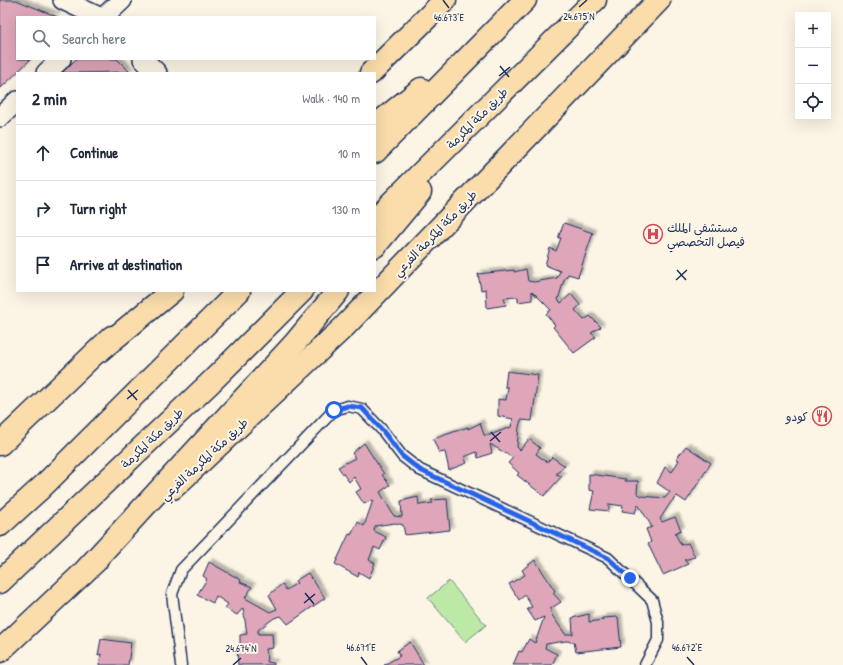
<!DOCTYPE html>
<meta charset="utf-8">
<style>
:root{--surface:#fff;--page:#f6f6f7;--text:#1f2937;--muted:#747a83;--line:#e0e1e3}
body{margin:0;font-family:"Patrick Hand","Playpen Sans Arabic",sans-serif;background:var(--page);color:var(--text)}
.controls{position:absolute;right:12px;top:12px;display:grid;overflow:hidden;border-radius:0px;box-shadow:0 4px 16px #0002}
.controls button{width:36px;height:36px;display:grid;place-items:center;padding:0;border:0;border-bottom:1px solid var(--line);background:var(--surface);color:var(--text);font:20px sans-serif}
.stop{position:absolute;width:12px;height:12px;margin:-9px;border:3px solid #2563eb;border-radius:50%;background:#fff}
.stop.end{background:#2563eb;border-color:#fff;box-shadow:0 1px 4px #0008}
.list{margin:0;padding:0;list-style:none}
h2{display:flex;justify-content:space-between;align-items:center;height:52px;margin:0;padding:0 16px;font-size:17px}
h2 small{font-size:13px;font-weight:400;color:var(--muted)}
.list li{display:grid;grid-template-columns:26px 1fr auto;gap:12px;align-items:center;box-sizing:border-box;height:56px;padding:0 16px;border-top:1px solid var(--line)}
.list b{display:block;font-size:15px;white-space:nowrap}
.list em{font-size:13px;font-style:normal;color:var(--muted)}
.icon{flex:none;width:22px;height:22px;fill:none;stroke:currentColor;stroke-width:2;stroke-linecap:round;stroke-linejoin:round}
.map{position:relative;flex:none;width:843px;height:665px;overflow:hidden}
.search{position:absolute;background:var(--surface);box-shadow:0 4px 16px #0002;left:16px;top:16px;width:360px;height:44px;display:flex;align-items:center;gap:10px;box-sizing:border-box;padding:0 14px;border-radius:0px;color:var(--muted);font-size:15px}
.panel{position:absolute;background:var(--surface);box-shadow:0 4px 16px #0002;left:16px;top:72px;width:360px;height:220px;border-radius:0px}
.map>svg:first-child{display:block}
.green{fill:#bde9a6;stroke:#6c8c82}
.building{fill:#dea6b8;stroke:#1b2f5e;filter:url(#shadow)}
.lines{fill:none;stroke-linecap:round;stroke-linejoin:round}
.lane-casing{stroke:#1b2f5e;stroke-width:13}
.street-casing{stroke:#1b2f5e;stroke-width:22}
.primary-casing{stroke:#1b2f5e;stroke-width:25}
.highway-casing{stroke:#1b2f5e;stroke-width:25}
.lane{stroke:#fcf5e5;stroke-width:10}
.street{stroke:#fcf5e5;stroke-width:19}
.primary{stroke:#fbddab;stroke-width:22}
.highway{stroke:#fbddab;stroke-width:22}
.route{stroke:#2563eb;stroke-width:5}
.ticks{fill:none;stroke:#1b2f5e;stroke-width:1.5}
.labels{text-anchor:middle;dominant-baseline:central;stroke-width:4;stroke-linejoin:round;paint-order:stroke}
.street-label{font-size:12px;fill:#1b2f5e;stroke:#fcf5e5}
.poi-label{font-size:12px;fill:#1b2f5e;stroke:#fcf5e5;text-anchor:start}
.ticks-label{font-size:10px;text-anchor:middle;fill:#1b2f5e;stroke:#fcf5e5;stroke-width:4;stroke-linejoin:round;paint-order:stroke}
</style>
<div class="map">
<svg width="843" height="665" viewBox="0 0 843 665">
<defs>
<filter id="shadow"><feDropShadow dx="3.5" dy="-3.5" stdDeviation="1" flood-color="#0004"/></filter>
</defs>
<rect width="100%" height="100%" fill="#fcf5e5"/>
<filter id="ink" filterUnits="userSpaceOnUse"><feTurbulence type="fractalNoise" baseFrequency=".025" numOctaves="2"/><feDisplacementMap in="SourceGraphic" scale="8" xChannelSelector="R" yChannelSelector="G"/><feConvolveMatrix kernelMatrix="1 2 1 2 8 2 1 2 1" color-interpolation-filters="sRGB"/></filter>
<g filter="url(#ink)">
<polygon class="green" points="449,581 486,625 465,642 428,598"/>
<g class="building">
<polygon points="0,0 16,0 58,17 17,17 17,59 31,59 0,89"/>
<polygon points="76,59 117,59 130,72 62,73"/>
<polygon points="564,223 593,233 578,277 568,274 564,280 558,300 561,303 571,294 580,305 575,310 584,320 590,316 601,327 591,333 596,337 574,353 553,327 555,325 546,314 551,310 532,291 532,300 518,302 518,297 504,298 506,305 487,308 486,289 481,290 478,274 514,270 514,272 526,269 528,281 534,282 557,278 560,271 545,265 550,248 556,251 561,238 558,238"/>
<polygon points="507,371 538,375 532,421 521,420 519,427 517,447 520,450 529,439 540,448 536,454 547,462 552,457 565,466 556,474 562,476 544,496 517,475 519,473 508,463 513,458 490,444 492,453 478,458 477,452 464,457 467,463 449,470 445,452 439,453 433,439 468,427 468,429 480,423 484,435 490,435 511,427 513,419 498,416 498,399 506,400 508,387 505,387"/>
<polygon points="364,443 384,474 382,475 390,485 380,492 394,516 402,517 401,501 418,497 419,505 433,503 431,500 447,499 450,530 405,535 403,525 395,523 375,526 374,531 386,537 380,550 374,547 369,560 375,563 369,578 359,572 358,577 335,564 349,534 351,535 358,522 364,526 373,500 364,504 356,492 361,489 354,477 349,482 338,467 355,458 352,453"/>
<polygon points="686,446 711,463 686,502 677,496 671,502 660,519 662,522 675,517 681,530 675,533 681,545 688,543 695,557 684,560 688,564 663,575 648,544 651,542 646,529 652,527 638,504 635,513 622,511 623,506 609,504 609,511 590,509 594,491 589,490 589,474 626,479 625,481 638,481 637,493 642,496 665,498 670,492 657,483 665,467 672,472 679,460 676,459"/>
<polygon points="535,560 555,591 553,593 561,602 550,609 552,615 565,634 573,634 572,618 589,614 589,622 603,620 602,618 618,617 621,647 576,652 574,642 566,641 546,644 545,648 557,654 552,665 513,665 519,651 522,652 529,639 535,643 544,617 535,621 527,609 532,607 525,595 519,600 509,584 525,575 522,570"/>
<polygon points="209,562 241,580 240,582 252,587 245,598 270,612 277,609 269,595 282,584 286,590 297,583 295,581 308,573 325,598 288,624 281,616 274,618 258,630 258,634 272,634 273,648 266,649 267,662 274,663 274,665 238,665 237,649 240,649 240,635 247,634 243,608 237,615 225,608 228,604 216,596 213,603 197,595 207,579 203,576"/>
<polygon points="101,639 131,643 128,665 99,665 101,654 98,655"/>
<polygon points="410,642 424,665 384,665 400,656 397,651"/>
</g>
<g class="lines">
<g class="lane-casing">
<polyline id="lane" points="181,665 172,594 181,570 334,410 348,406 362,409 382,430 402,456 420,470 608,558 652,600 658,622 658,640 645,665"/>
</g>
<g class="street-casing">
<g id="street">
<polyline points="63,0 99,17"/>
<polyline points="104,17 122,0"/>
<polyline points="143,59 157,73"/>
<polyline points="46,73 61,59"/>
<polyline points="0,117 17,101"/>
</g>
</g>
<g class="primary-casing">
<g id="primary">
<polyline points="371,73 445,0"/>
<polyline points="0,444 112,337"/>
<polyline points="173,488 344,327 659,0"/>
<polyline points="0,651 96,561"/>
</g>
</g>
<g class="highway-casing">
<g id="highway">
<polyline points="375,126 421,89"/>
<polyline points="375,152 525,0"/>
<polyline points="375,219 595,0"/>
<polyline points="375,246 420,192"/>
<polyline points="99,351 172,291"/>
<polyline points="0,525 41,488 239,291"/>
<polyline points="82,574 295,343 338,291"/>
<polyline points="0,582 211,382 302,291"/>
</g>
</g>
<use href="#lane" class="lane"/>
<use href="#street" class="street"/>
<use href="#primary" class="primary"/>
<use href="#highway" class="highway"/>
</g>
</g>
<g class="lines" filter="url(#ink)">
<polyline class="route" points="334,410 348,406 362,408 382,430 402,456 420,470 608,558 630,578"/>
</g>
<path class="ticks" d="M443,0l6,8M579,7l8,-7M500,66l9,11M499,76l11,-9M677,270l9,10M676,280l11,-10M128,390l9,10M127,399l11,-9M491,432l9,10M490,441l11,-9M305,593l9,11M304,603l11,-9M361,657l6,8M687,657l7,8M233,665l8,-7"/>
<defs>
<g id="hospital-ring" transform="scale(1)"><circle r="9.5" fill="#fcf5e5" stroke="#d1495b" stroke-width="1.5"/><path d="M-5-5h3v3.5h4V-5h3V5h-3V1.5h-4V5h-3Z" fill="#d1495b"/></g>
<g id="restaurant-ring" transform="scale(1)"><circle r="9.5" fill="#fcf5e5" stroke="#d1495b" stroke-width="1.5"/><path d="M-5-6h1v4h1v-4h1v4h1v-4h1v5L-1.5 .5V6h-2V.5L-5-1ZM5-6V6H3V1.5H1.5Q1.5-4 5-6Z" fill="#d1495b"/></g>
</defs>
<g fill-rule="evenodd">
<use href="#hospital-ring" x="653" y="234"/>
<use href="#restaurant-ring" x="822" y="416"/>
</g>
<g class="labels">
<g class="street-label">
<text transform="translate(477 118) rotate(-45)">طريق مكة المكرمة</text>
<text transform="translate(435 233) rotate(-46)">طريق مكة المكرمة الفرعي</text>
<text transform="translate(152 438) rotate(-44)">طريق مكة المكرمة</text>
<text transform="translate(204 459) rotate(-43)">طريق مكة المكرمة الفرعي</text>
</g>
<g class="poi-label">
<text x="667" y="227">مستشفى الملك<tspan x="667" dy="14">فيصل التخصصي</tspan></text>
<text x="808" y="416" text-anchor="end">كودو</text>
</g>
</g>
<g class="ticks-label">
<text x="579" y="20">24.675°N</text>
<text x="449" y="21">46.673°E</text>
<text x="361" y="651">46.671°E</text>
<text x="687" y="651">46.672°E</text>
<text x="241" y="652">24.674°N</text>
</g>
</svg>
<div class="controls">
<button>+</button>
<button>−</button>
<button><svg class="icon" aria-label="locate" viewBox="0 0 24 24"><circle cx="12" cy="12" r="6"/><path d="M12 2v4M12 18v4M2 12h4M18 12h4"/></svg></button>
</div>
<div class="stop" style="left:334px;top:410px"></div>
<div class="stop end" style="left:630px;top:578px"></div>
<div class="search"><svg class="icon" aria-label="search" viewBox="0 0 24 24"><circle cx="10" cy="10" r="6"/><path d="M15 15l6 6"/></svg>Search here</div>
<section class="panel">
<h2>2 min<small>Walk · 140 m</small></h2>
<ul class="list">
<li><svg class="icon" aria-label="ahead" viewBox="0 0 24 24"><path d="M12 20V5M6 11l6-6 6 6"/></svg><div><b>Continue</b></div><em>10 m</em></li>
<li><svg class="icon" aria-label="right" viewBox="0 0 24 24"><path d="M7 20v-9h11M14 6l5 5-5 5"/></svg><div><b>Turn right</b></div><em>130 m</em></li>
<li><svg class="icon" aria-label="arrive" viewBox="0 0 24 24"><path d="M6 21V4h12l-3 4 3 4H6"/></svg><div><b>Arrive at destination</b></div></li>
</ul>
</section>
</div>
